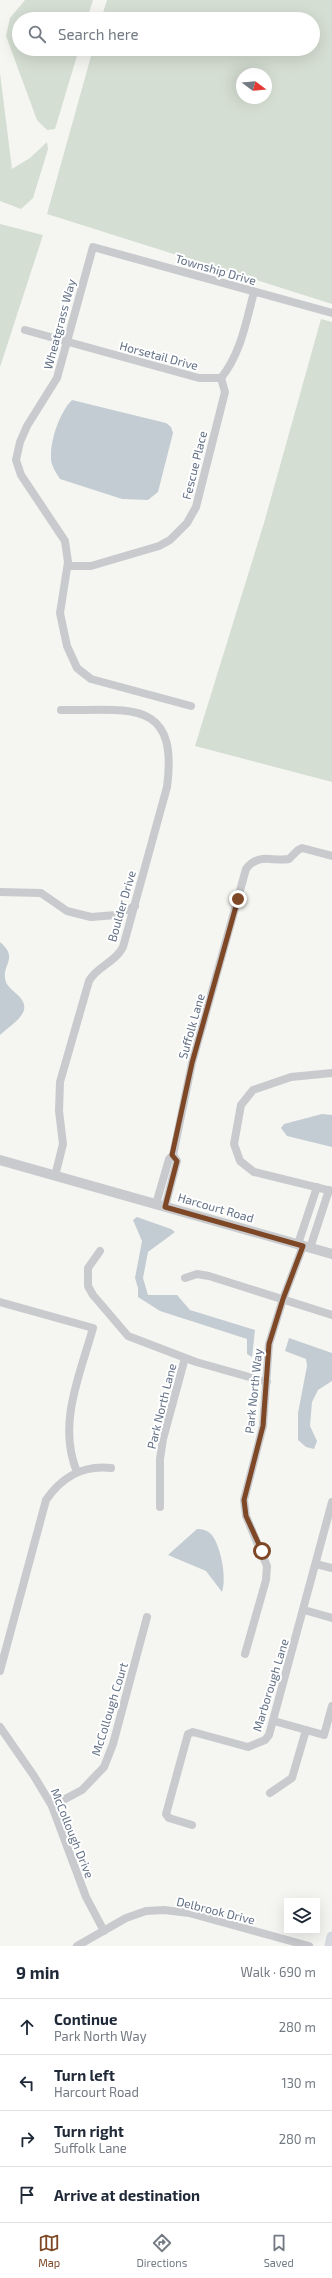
<!DOCTYPE html>
<meta charset="utf-8">
<style>
:root{--surface:#fff;--page:#f2f2f3;--text:#1f2937;--muted:#747a83;--line:#e0e1e3;--accent:#7e4827}
body{margin:0;font-family:"Exo 2",sans-serif;background:var(--page);color:var(--text)}
.controls{position:absolute;right:12px;bottom:12px;display:grid;overflow:hidden;border-radius:0px;box-shadow:0 4px 16px #0002}
.controls button{width:36px;height:36px;display:grid;place-items:center;padding:0;border:0;border-bottom:1px solid var(--line);background:var(--surface);color:var(--text);font:20px sans-serif}
.compass{position:absolute;left:236px;top:68px;width:36px;height:36px;border-radius:50%;background:var(--surface);box-shadow:0 4px 16px #0002;rotate:106deg}
.stop{position:absolute;width:12px;height:12px;margin:-9px;border:3px solid #7e4827;border-radius:50%;background:#fff}
.stop.end{background:#7e4827;border-color:#fff;box-shadow:0 1px 4px #0008}
.list{margin:0;padding:0;list-style:none}
h2{display:flex;justify-content:space-between;align-items:center;height:52px;margin:0;padding:0 16px;font-size:17px}
h2 small{font-size:13px;font-weight:400;color:var(--muted)}
.list li{display:grid;grid-template-columns:26px 1fr auto;gap:12px;align-items:center;box-sizing:border-box;height:56px;padding:0 16px;border-top:1px solid var(--line)}
.list b{display:block;font-size:15px;white-space:nowrap}
.list p{margin:0;font-size:13px;white-space:nowrap;color:var(--muted)}
.list em{font-size:13px;font-style:normal;color:var(--muted)}
.icon{flex:none;width:22px;height:22px;fill:none;stroke:currentColor;stroke-width:2;stroke-linecap:round;stroke-linejoin:round}
.map{position:relative;flex:none;width:332px;height:1946px;overflow:hidden}
.search{position:absolute;background:var(--surface);box-shadow:0 4px 16px #0002;left:12px;right:12px;top:12px;height:44px;display:flex;align-items:center;gap:10px;box-sizing:border-box;padding:0 14px;border-radius:22px;color:var(--muted);font-size:15px}
.sheet{height:276px;background:var(--surface)}
nav{display:flex;justify-content:space-around;align-items:center;box-sizing:border-box;height:56px;border-top:1px solid var(--line);background:var(--surface);font-size:11px;color:var(--muted)}
nav a{display:grid;justify-items:center;gap:2px}
nav .on{color:var(--accent)}
.map>svg:first-child{display:block}
.green{fill:#d5ded2;fill-rule:evenodd}
.water{fill:#c4ccd3}
.lines{fill:none;stroke-linecap:round;stroke-linejoin:round}
.minor{stroke:#c8cace;stroke-width:8}
.tertiary{stroke:#c8cace;stroke-width:10}
.secondary{stroke:#d6d9df;stroke-width:11}
.route{stroke:#7e4827;stroke-width:5}
.labels{text-anchor:middle;dominant-baseline:central;stroke-width:4;stroke-linejoin:round;paint-order:stroke}
.street-label{font-size:12px;fill:#627085;stroke:#fff}
</style>
<div class="map">
<svg width="332" height="1946" viewBox="0 0 332 1946">
<rect width="100%" height="100%" fill="#f5f6f1"/>
<g class="green">
<polygon points="25,0 93,0 87,19 19,19 19,49 79,49 55,129 47,130 37,120 6,36 10,18"/>
<path d="M107,0h225v304l-285,-90 46,-165h220v-30h-212zM242,74h24v24h-24z"/>
<polygon points="0,73 12,169 30,158 47,142 48,149 33,198 21,209 0,201"/>
<polygon points="0,224 43,235 0,367"/>
<polygon points="321,319 332,322 332,782 195,746 264,523"/>
</g>
<g class="water">
<path d="M72,400l94,23 5,4 2,6 -15,59 -10,8 -26,-1 -62,-20c-5,-8 -10,-15 -9,-24 0,-17 9,-43 21,-55z"/>
<path d="M0,942c20,17 0,23 6,40 4,10 21,15 18,28 -3,10 -17,18 -24,25z"/>
<polygon points="322,1114 332,1115 332,1147 287,1136 281,1128 284,1124"/>
<polygon points="137,1217 171,1229 175,1232 148,1252 143,1278 148,1295 177,1295 190,1310 255,1330 252,1357 247,1354 247,1339 160,1311 138,1297 138,1288 135,1278 142,1241 133,1220"/>
<polygon points="289,1338 332,1353 332,1381 318,1390 312,1402 310,1426 317,1441 314,1449 306,1447 298,1440 298,1413 307,1366 306,1359 285,1351"/>
<path d="M197,1529c5,0 10,1 14,5 10,11 16,45 11,58l-16,-21 -38,-16z"/>
</g>
<g class="lines">
<g class="minor">
<path d="M25,330l174,48h22c20,-25 25,-56 33,-86"/>
<polyline points="68,566 91,566 159,546 170,540 187,523 196,507 225,392 221,378"/>
<polyline points="191,706 91,679 77,668 67,646 60,613 68,562 65,541 21,475 16,460 20,442 27,426 57,378 93,247 332,313"/>
<polyline points="0,892 41,893 67,911 91,917 116,915 135,906"/>
<polyline points="332,1073 291,1077 253,1090 241,1105 234,1144 240,1161 254,1172 332,1191"/>
<path d="M55,1176l8,-32 -4,-33 1,-29 29,-101c8,-15 26,-18 34,-34l44,-160c12,-90 -39,-76 -106,-77"/>
<polyline points="156,1204 169,1159 173,1155"/>
<path d="M165,1207l12,-46 -4,-6 19,-92 54,-194c13,-17 26,-7 43,-10l9,-9 4,-2 30,8"/>
<polyline points="298,1244 317,1187"/>
<polyline points="310,1248 329,1190"/>
<polyline points="100,1251 88,1268 88,1286 93,1295 128,1336 196,1362 267,1382"/>
<polyline points="185,1278 197,1274 209,1276 332,1315"/>
<path d="M0,1302l93,26c-13,47 -36,96 -16,144"/>
<polyline points="160,1507 160,1459 163,1439 185,1358"/>
<polyline points="316,1564 332,1568"/>
<polyline points="304,1610 332,1618"/>
<polyline points="245,1654 266,1580 267,1566 246,1516 244,1500 263,1426 269,1344 283,1299 303,1246"/>
<path d="M0,1671l46,-171c16,-23 36,-35 65,-32"/>
<polyline points="274,1721 324,1735 332,1706"/>
<polyline points="0,1727 34,1776 52,1806 86,1897 104,1931"/>
<polyline points="270,1793 292,1778 306,1730"/>
<polyline points="52,1806 82,1790 104,1767 113,1744 147,1617"/>
<polyline points="192,1825 169,1818 166,1814 188,1734 193,1732 248,1747 265,1740 269,1735 332,1502"/>
<polyline points="77,1946 126,1918 146,1911 164,1910 189,1913 309,1946"/>
</g>
<polyline class="tertiary" points="0,1160 332,1254"/>
<polyline class="secondary" points="330,1946 332,1937"/>
</g>
<g class="lines">
<polyline class="route" points="238,899 192,1063 172,1155 177,1161 165,1207 303,1246 283,1299 269,1344 263,1426 244,1500 246,1516 262,1551"/>
</g>
<g class="labels">
<g class="street-label">
<text transform="translate(216 269) rotate(16)">Township Drive</text>
<text transform="translate(59 324) rotate(-75)">Wheatgrass Way</text>
<text transform="translate(159 355) rotate(15)">Horsetail Drive</text>
<text transform="translate(194 465) rotate(-76)">Fescue Place</text>
<text transform="translate(121 906) rotate(-74)">Boulder Drive</text>
<text transform="translate(191 1026) rotate(-74)">Suffolk Lane</text>
<text transform="translate(216 1207) rotate(16)">Harcourt Road</text>
<text transform="translate(253 1391) rotate(-84)">Park North Way</text>
<text transform="translate(161 1406) rotate(-76)">Park North Lane</text>
<text transform="translate(270 1685) rotate(-73)">Marborough Lane</text>
<text transform="translate(109 1709) rotate(-73)">McCollough Court</text>
<text transform="translate(73 1833) rotate(68)">McCollough Drive</text>
<text transform="translate(216 1910) rotate(14)">Delbrook Drive</text>
</g>
</g>
</svg>
<div class="controls">
<button><svg class="icon" aria-label="layers" viewBox="0 0 24 24"><path d="M12 4l9 5-9 5-9-5zM3 14l9 5 9-5"/></svg></button>
</div>
<svg class="compass" viewBox="-18 -18 36 36"><path d="M0-13l5 13h-10z" fill="#e53935"/><path d="M0 13l5-13h-10z" fill="#747a83"/></svg>
<div class="stop" style="left:262px;top:1551px"></div>
<div class="stop end" style="left:238px;top:899px"></div>
<div class="search"><svg class="icon" aria-label="search" viewBox="0 0 24 24"><circle cx="10" cy="10" r="6"/><path d="M15 15l6 6"/></svg>Search here</div>
</div>
<section class="sheet">
<h2>9 min<small>Walk · 690 m</small></h2>
<ul class="list">
<li><svg class="icon" aria-label="ahead" viewBox="0 0 24 24"><path d="M12 20V5M6 11l6-6 6 6"/></svg><div><b>Continue</b><p>Park North Way</p></div><em>280 m</em></li>
<li><svg class="icon" aria-label="left" viewBox="0 0 24 24"><path d="M17 20v-9H6M10 6l-5 5 5 5"/></svg><div><b>Turn left</b><p>Harcourt Road</p></div><em>130 m</em></li>
<li><svg class="icon" aria-label="right" viewBox="0 0 24 24"><path d="M7 20v-9h11M14 6l5 5-5 5"/></svg><div><b>Turn right</b><p>Suffolk Lane</p></div><em>280 m</em></li>
<li><svg class="icon" aria-label="arrive" viewBox="0 0 24 24"><path d="M6 21V4h12l-3 4 3 4H6"/></svg><div><b>Arrive at destination</b></div></li>
</ul>
</section>
<nav>
<a class="on"><svg class="icon" aria-label="map" viewBox="0 0 24 24"><path d="M3 6l6-2 6 2 6-2v14l-6 2-6-2-6 2zM9 4v14M15 6v14"/></svg>Map</a>
<a><svg class="icon" aria-label="directions" viewBox="0 0 24 24"><path d="M12 3l9 9-9 9-9-9zM9 14v-3h6M13 9l2 2-2 2"/></svg>Directions</a>
<a><svg class="icon" aria-label="saved" viewBox="0 0 24 24"><path d="M7 4h10v16l-5-4-5 4z"/></svg>Saved</a>
</nav>
